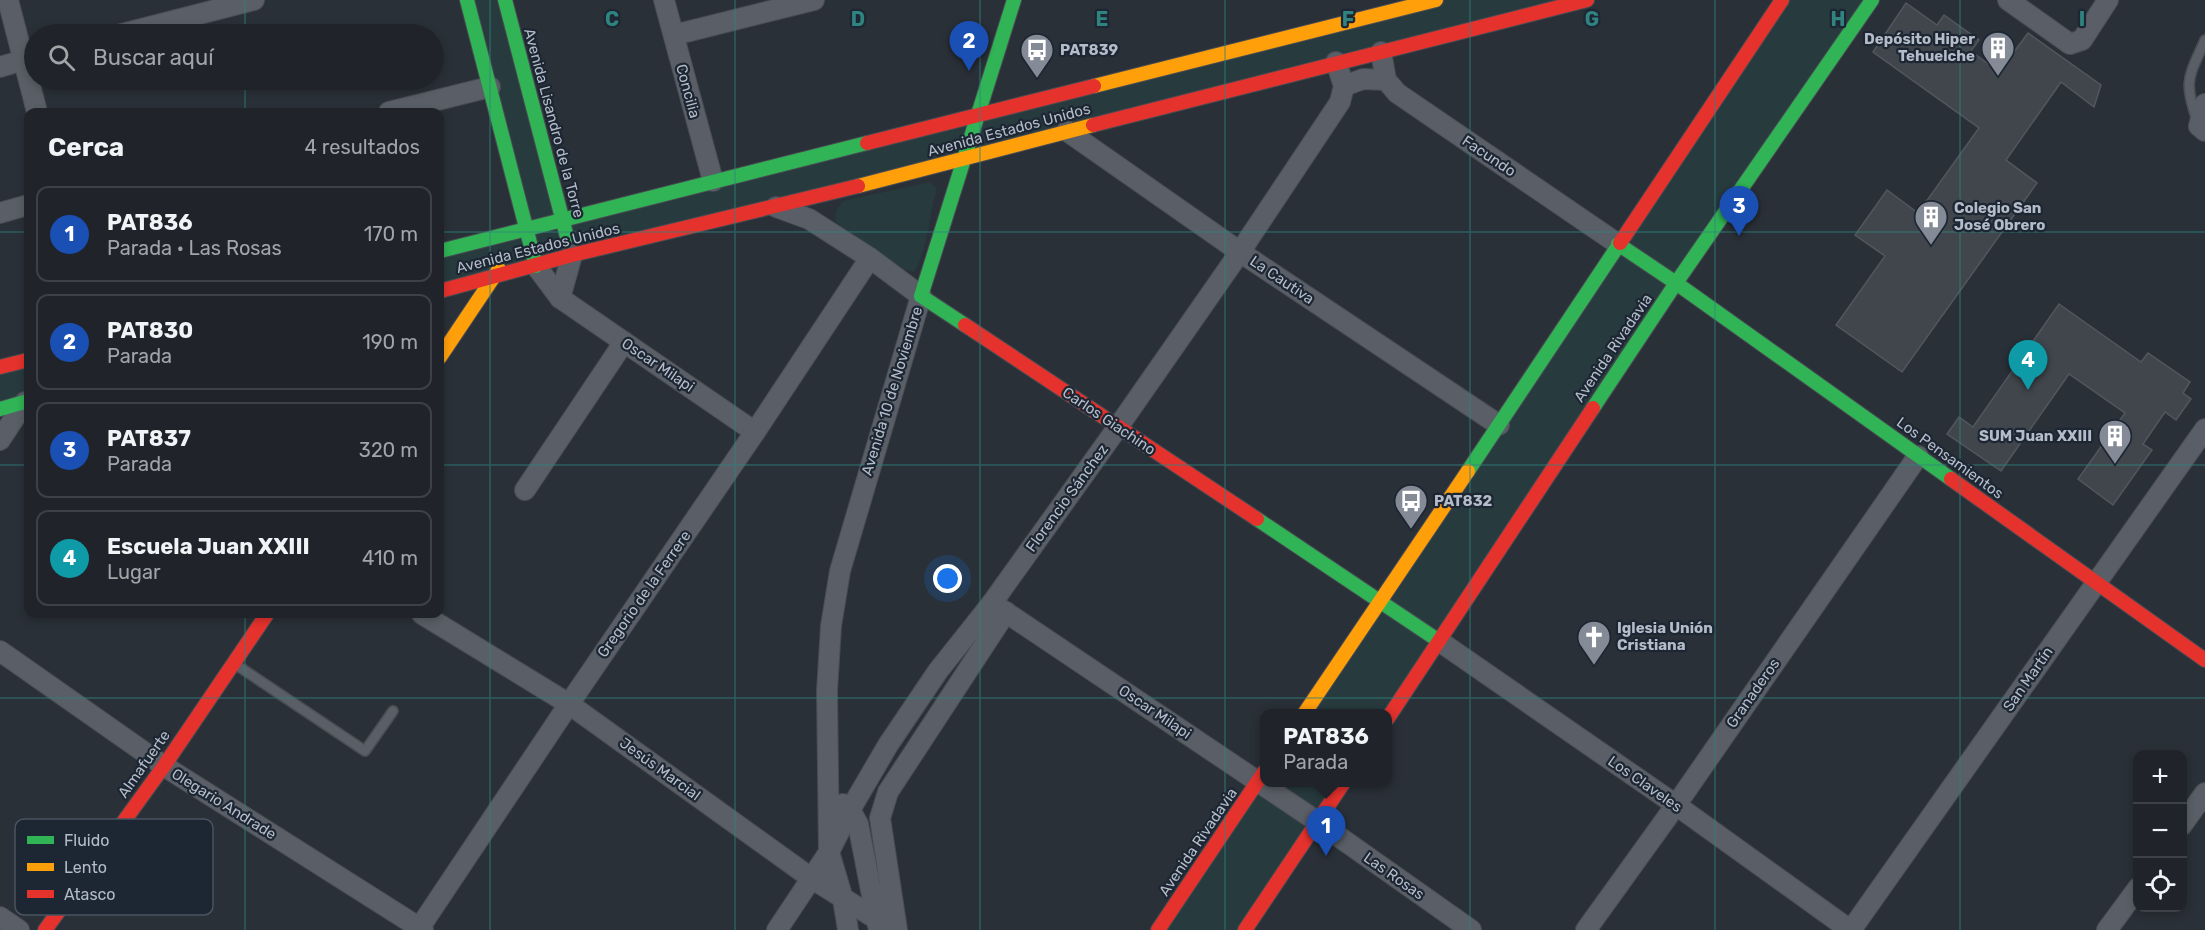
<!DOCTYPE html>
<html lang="es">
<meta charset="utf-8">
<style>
:root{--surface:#20242a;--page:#282c32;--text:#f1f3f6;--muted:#a2a4a8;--line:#3d4147;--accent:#848b96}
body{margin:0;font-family:Rubik,sans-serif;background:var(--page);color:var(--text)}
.controls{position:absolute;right:18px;bottom:18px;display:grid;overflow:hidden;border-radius:12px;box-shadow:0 3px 9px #0003}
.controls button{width:54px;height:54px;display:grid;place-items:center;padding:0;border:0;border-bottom:2px solid var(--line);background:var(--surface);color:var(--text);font:30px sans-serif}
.you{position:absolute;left:948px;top:579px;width:21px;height:21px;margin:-15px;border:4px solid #fff;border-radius:50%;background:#1a73e8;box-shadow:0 0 0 9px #1a73e833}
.badge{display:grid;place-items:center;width:39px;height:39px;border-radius:50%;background:var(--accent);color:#fff;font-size:20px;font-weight:700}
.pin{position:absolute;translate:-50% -50px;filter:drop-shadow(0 2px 3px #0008)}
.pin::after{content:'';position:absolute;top:32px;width:21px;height:18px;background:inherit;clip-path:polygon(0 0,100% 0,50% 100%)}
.popup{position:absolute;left:1260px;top:709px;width:132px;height:78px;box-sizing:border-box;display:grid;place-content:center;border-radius:12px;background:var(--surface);filter:drop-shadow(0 2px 4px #0005);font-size:20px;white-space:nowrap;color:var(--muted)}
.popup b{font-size:22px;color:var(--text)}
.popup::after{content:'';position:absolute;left:50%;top:100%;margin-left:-12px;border:12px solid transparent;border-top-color:var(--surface)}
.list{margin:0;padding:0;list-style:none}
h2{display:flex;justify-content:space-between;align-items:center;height:78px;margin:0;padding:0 24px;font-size:26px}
h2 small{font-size:20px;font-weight:400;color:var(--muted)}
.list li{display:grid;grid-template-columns:39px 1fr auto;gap:18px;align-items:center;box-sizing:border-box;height:96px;margin:0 12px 12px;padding:0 12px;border:2px solid var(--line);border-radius:12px}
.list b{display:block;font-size:22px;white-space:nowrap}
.list p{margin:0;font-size:20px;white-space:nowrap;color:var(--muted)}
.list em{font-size:20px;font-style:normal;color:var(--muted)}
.icon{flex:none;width:33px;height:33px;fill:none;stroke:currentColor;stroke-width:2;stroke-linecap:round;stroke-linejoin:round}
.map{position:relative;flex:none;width:2205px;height:930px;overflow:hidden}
.search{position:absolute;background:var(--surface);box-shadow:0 3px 9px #0003;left:24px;top:24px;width:420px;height:66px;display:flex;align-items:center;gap:15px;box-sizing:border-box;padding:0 21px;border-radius:33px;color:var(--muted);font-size:22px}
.panel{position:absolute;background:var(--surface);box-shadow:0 3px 9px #0003;left:24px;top:108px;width:420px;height:510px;border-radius:12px}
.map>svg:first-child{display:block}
.green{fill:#273a3e}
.building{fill:#41464d;stroke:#52575f;stroke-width:1.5}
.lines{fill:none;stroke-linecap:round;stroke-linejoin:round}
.lane-casing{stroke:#484c53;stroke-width:12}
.street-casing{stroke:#484c53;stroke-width:22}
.fast-casing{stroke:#484c53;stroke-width:16}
.slow-casing{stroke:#484c53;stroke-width:16}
.jam-casing{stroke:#484c53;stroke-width:16}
.lane{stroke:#5a5e66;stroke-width:9}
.street{stroke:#5a5e66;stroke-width:20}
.fast{stroke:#30b455;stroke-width:14}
.slow{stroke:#ff9f0a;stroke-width:14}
.jam{stroke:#e5322d;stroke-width:14}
.grid{fill:none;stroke:#308480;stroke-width:1.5;stroke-opacity:0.55}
.labels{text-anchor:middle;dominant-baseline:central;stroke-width:4.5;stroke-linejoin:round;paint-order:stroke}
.poi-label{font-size:15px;font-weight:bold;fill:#b4bcc9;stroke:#1d2633;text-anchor:start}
.street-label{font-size:15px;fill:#b4bcc9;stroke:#1d2633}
.key{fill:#1d2633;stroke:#4a5360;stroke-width:1.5}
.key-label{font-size:16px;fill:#b4bcc9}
.grid-label{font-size:20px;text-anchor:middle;font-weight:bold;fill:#308480;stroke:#1d2633;stroke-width:4.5;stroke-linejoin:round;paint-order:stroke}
</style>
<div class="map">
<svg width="2205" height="930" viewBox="0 0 2205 930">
<rect width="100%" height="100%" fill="#2a3038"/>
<g class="green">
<polygon points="467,0 505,0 562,218 1436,0 1587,0 440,291 440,251 527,228"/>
<polygon points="1782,0 1872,0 1388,714 1304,714"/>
<path d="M930,182l7,7c-9,27 -8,59 -23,83l-12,-3 -66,-46v-12l7,-10z"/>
<polygon points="28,360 28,401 0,409 0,367"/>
<polygon points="1264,782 1344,783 1245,930 1158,930"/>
</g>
<g class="building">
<polygon points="1906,3 1937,25 1944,15 1979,40 1971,51 1999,72 2028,33 2101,85 2094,107 2061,82 2006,160 2037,183 1902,372 1836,325 1885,256 1855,235 1887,190 1918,213 1979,128 1873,52"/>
<polygon points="2059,304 2141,362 2148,353 2190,382 2183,393 2191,399 2176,420 2165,412 2143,444 2152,450 2113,505 2078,479 2125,413 2069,374 2001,471 1947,434 1959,417 1973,427"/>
</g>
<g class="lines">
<g class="lane-casing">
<g id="lane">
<path d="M2197,120c-14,-40 -8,-43 8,-80"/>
<polyline points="235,664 365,751 393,711"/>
</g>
</g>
<g class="street-casing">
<g id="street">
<polyline points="8,0 37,112"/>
<polyline points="664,0 713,181"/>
<polyline points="2008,0 2070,44 2082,40 2108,0"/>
<polyline points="122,34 254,0"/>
<polyline points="674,35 814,0"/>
<polyline points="1381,52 1386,80 1397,93 1618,244"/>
<polyline points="0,67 34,57"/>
<polyline points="1344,86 1363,79 1386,80"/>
<polyline points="2205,104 2199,126 2205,131"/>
<polyline points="389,112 490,87"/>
<polyline points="1067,131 1240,252 1499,425"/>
<polyline points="776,207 809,219 870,258 921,296 840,571 831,626 827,691 829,852 843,899 848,930"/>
<polyline points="0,213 28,205"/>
<polyline points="536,266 560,298 755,432"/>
<polyline points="560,298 572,255"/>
<polyline points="0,440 25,402 28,406"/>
<polyline points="525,490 624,342"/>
<polyline points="992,603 1318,822 1471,930"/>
<polyline points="422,614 569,704 811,878 894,930"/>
<polyline points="1439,641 1676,805 1850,930"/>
<polyline points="0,651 164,766 423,930"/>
<polyline points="843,804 850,810 858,824 878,926"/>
<polyline points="2182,825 2205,793"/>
<polyline points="0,917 19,930"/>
<polyline points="418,930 569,704 755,432 870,258"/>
<polyline points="777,930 829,852 850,810 888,745 938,671 992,603 1118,427 1240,252 1340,102 1344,86 1336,62"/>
<polyline points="897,930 880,818 888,792 1006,612"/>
<polyline points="1586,930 1676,805 1918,456"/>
<polyline points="1851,930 2205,429"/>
<polyline points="2107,930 2138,888"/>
</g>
</g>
<g class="fast-casing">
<g id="fast">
<polyline points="467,0 536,266"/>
<polyline points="505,0 567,237"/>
<polyline points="1618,244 1676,283 1951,479"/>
<polyline points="440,251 867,143"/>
<polyline points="965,325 921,296 1014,0"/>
<polyline points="1593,408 1676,283 1872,0"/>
<polyline points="0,409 28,401"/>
<polyline points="1468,471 1620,243"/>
<polyline points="1257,519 1439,641"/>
</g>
</g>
<g class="slow-casing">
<g id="slow">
<polyline points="1094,86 1436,0"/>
<polyline points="858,186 1093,125"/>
<polyline points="440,357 499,269"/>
<polyline points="1304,714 1468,471"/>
</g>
</g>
<g class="jam-casing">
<g id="jam">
<polyline points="1093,125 1587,0"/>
<polyline points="867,143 1094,86"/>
<polyline points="1620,243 1782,0"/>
<polyline points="440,291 572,255 858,186"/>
<polyline points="965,325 1257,519"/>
<polyline points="0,367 28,360"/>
<polyline points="1951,479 2205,660"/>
<polyline points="1388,718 1593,408"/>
<polyline points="45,930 164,766 267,614"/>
<polyline points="1158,930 1264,772"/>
<polyline points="1245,930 1344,782"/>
</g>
</g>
<use href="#lane" class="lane"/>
<use href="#street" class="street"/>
<use href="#fast" class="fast"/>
<use href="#slow" class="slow"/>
<use href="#jam" class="jam"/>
</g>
<path class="grid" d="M245,0v34M490,0v930M735,0v930M980,0v930M1225,0v930M1470,0v930M1715,0v930M1960,0v930M245,80v32M0,232h28M440,232h1765M0,465h28M440,465h1765M245,614v316M0,698h2205"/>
<defs>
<g id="building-pin" transform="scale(1.725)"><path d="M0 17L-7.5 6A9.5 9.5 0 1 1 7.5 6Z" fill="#848b96" stroke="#1d2633"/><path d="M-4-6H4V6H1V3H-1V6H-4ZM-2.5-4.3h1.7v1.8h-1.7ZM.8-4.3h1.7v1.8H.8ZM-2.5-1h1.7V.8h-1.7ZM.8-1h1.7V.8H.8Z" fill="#fff"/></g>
<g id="bus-pin" transform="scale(1.725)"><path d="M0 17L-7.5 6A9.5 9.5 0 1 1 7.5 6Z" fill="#848b96" stroke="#1d2633"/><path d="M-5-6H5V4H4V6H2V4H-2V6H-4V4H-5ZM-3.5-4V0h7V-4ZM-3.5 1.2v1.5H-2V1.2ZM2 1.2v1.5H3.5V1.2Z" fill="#fff"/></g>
<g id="church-pin" transform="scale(1.725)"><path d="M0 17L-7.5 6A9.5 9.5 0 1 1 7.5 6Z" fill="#848b96" stroke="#1d2633"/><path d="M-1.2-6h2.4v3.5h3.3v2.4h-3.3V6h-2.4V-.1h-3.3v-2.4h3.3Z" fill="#fff"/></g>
</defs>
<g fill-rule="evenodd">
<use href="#building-pin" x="1998" y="48"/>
<use href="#bus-pin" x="1037" y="50"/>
<use href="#building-pin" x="1931" y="217"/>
<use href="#building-pin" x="2115" y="436"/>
<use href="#bus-pin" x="1411" y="501"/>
<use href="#church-pin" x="1594" y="637"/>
</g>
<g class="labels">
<g class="poi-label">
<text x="1975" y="39" text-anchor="end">Depósito Hiper<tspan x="1975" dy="17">Tehuelche</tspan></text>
<text x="1060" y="50">PAT839</text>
<text x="1954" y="208">Colegio San<tspan x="1954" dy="17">José Obrero</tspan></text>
<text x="2092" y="436" text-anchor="end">SUM Juan XXIII</text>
<text x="1434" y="501">PAT832</text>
<text x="1617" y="628">Iglesia Unión<tspan x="1617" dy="17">Cristiana</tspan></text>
</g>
<g class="street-label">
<text transform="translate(688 91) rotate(75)">Concilia</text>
<text transform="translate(554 123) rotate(75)">Avenida Lisandro de la Torre</text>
<text transform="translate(1009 130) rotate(-15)">Avenida Estados Unidos</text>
<text transform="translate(1489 156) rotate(34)">Facundo</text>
<text transform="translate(538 248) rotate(-14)">Avenida Estados Unidos</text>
<text transform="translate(1282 280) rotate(34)">La Cautiva</text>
<text transform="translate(1613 348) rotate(-56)">Avenida Rivadavia</text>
<text transform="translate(658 365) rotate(34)">Oscar Milapi</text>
<text transform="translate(892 391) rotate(-73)">Avenida 10 de Noviembre</text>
<text transform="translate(1109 421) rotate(34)">Carlos Giachino</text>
<text transform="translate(1950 458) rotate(36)">Los Pensamientos</text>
<text transform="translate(1067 498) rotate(-54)">Florencio Sánchez</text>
<text transform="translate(644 594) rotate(-55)">Gregorio de la Ferrere</text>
<text transform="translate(2028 679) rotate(-55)">San Martín</text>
<text transform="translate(1753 693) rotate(-55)">Granaderos</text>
<text transform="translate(1155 712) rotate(34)">Oscar Milapi</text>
<text transform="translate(144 764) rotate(-55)">Almafuerte</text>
<text transform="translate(660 769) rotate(36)">Jesús Marcial</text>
<text transform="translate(1645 784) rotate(35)">Los Claveles</text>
<text transform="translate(224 804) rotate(32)">Olegario Andrade</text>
<text transform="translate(1198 842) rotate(-56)">Avenida Rivadavia</text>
<text transform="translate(1394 876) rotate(35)">Las Rosas</text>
</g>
</g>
<rect x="15" y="819" width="198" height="96" rx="9" class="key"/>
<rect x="27" y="836" width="27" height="8" fill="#30b455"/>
<rect x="27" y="863" width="27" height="8" fill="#ff9f0a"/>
<rect x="27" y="890" width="27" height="8" fill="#e5322d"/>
<g class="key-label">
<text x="64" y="846">Fluido</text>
<text x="64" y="873">Lento</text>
<text x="64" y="900">Atasco</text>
</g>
<g class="grid-label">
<text x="612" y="26">C</text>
<text x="858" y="26">D</text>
<text x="1102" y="26">E</text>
<text x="1348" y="26">F</text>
<text x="1592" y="26">G</text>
<text x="1838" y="26">H</text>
<text x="2082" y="26">I</text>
</g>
</svg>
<div class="controls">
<button>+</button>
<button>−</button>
<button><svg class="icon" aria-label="locate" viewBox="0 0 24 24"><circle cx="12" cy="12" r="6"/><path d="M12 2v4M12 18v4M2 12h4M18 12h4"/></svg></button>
</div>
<div class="you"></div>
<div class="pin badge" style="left:1326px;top:856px;background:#1a4fb4">1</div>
<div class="popup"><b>PAT836</b>Parada</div>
<div class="pin badge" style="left:969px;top:71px;background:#1a4fb4">2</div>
<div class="pin badge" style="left:1739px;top:236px;background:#1a4fb4">3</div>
<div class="pin badge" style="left:2028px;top:390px;background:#0f9aa8">4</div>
<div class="search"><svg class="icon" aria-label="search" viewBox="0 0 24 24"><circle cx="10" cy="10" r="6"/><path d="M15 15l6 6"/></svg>Buscar aquí</div>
<section class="panel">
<h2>Cerca<small>4 resultados</small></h2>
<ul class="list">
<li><span class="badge" style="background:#1a4fb4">1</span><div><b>PAT836</b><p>Parada · Las Rosas</p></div><em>170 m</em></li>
<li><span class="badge" style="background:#1a4fb4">2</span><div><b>PAT830</b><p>Parada</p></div><em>190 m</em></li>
<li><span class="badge" style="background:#1a4fb4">3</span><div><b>PAT837</b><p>Parada</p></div><em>320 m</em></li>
<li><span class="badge" style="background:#0f9aa8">4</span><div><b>Escuela Juan XXIII</b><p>Lugar</p></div><em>410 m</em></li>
</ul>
</section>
</div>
